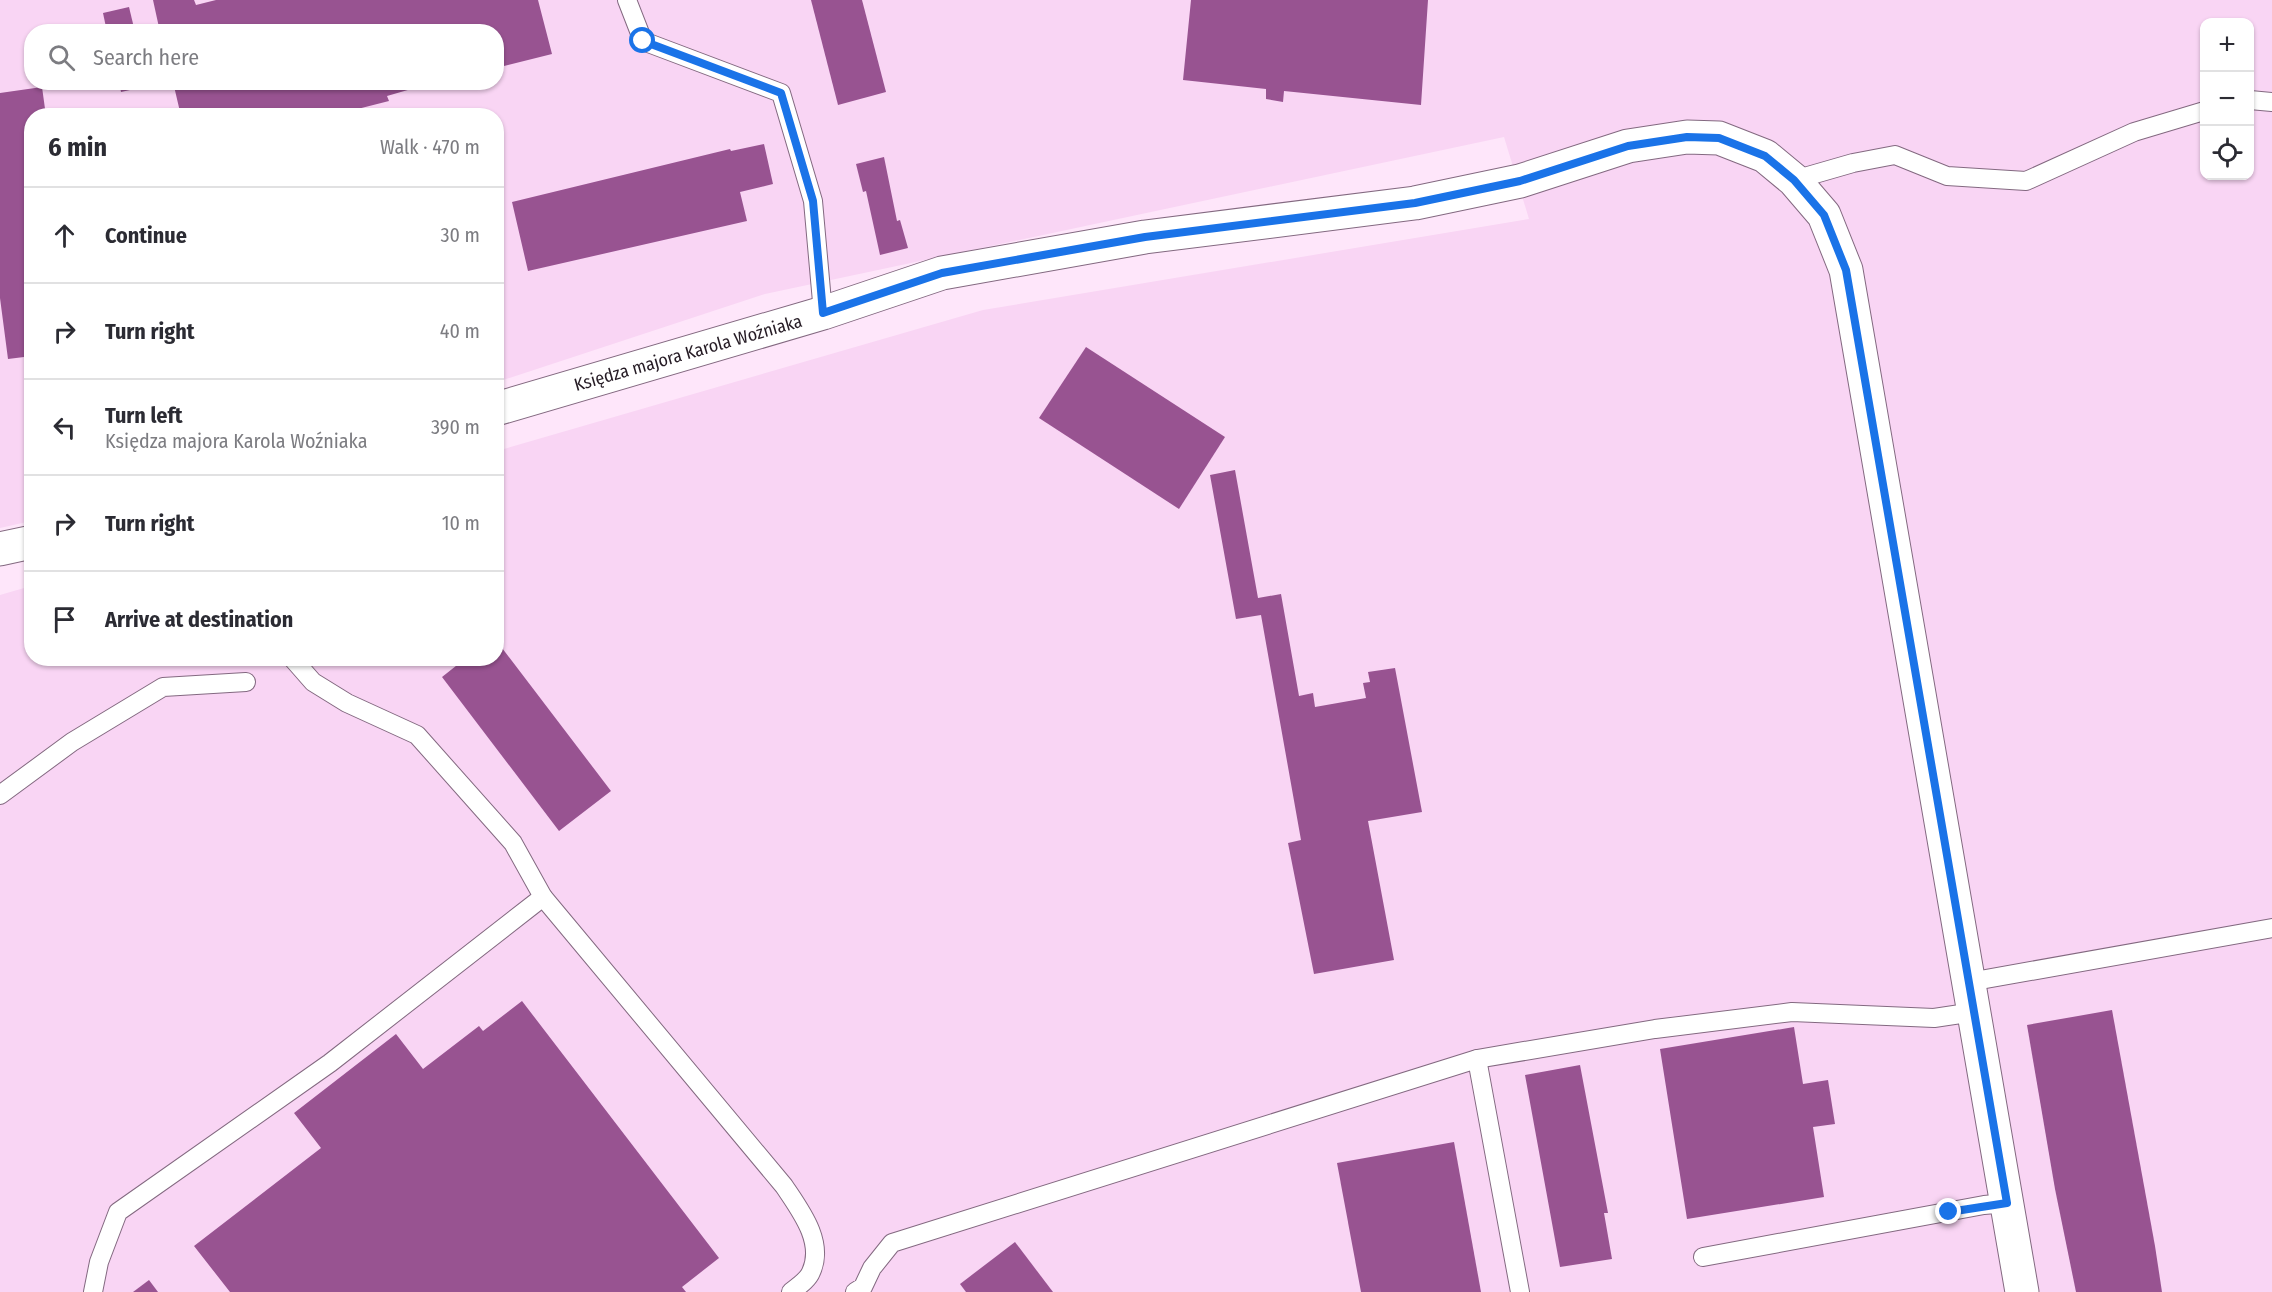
<!DOCTYPE html>
<meta charset="utf-8">
<style>
:root{--surface:#fff;--page:#f2f2f3;--text:#2b2b33;--muted:#7c7c81;--line:#e1e1e2}
body{margin:0;font-family:"Fira Sans Condensed",sans-serif;background:var(--page);color:var(--text)}
.controls{position:absolute;right:18px;top:18px;display:grid;overflow:hidden;border-radius:12px;box-shadow:0 2px 4px #0004}
.controls button{width:54px;height:54px;display:grid;place-items:center;padding:0;border:0;border-bottom:2px solid var(--line);background:var(--surface);color:var(--text);font:30px sans-serif}
.stop{position:absolute;width:18px;height:18px;margin:-14px;border:4px solid #1a73e8;border-radius:50%;background:#fff}
.stop.end{background:#1a73e8;border-color:#fff;box-shadow:0 2px 6px #0008}
.list{margin:0;padding:0;list-style:none}
h2{display:flex;justify-content:space-between;align-items:center;height:78px;margin:0;padding:0 24px;font-size:26px}
h2 small{font-size:20px;font-weight:400;color:var(--muted)}
.list li{display:grid;grid-template-columns:39px 1fr auto;gap:18px;align-items:center;box-sizing:border-box;height:96px;padding:0 24px;border-top:2px solid var(--line)}
.list b{display:block;font-size:22px;white-space:nowrap}
.list p{margin:0;font-size:20px;white-space:nowrap;color:var(--muted)}
.list em{font-size:20px;font-style:normal;color:var(--muted)}
.icon{flex:none;width:33px;height:33px;fill:none;stroke:currentColor;stroke-width:2;stroke-linecap:round;stroke-linejoin:round}
.map{position:relative;flex:none;width:2272px;height:1292px;overflow:hidden}
.search{position:absolute;background:var(--surface);box-shadow:0 2px 4px #0004;left:24px;top:24px;width:480px;height:66px;display:flex;align-items:center;gap:15px;box-sizing:border-box;padding:0 21px;border-radius:24px;color:var(--muted);font-size:22px}
.panel{position:absolute;background:var(--surface);box-shadow:0 2px 4px #0004;left:24px;top:108px;width:480px;height:558px;border-radius:24px}
.map>svg:first-child{display:block}
.built{fill:#f9d5f4;fill-rule:evenodd}
.building{fill:#985391}
.lines{fill:none;stroke-linecap:round;stroke-linejoin:round}
.lane-casing{stroke:#836980;stroke-width:20}
.street-casing{stroke:#836980;stroke-width:35}
.lane{stroke:#fff;stroke-width:18}
.street{stroke:#fff;stroke-width:33}
.route{stroke:#1a73e8;stroke-width:8}
.labels{text-anchor:middle;dominant-baseline:central;stroke-width:4.5;stroke-linejoin:round;paint-order:stroke}
.street-label{font-size:18px;fill:#261c25;stroke:#fff}
</style>
<div class="map">
<svg width="2272" height="1292" viewBox="0 0 2272 1292">
<rect width="100%" height="100%" fill="#fee6fa"/>
<path class="built" d="M0,0h2272v1292h-2272v-697l31,-9 1,72h464l1,-207 486,-141 546,-91 -25,-82 -739,157 -268,88 -1,-266h-464l-1,405 -31,7zM2204,22h46v154h-46zM32,32h464v50h-464z"/>
<g class="building">
<polygon points="153,0 194,0 196,5 216,0 538,0 552,54 496,68 496,32 160,32"/>
<polygon points="811,0 862,0 886,92 838,105"/>
<polygon points="1191,0 1428,0 1421,105 1284,91 1283,102 1266,99 1266,89 1183,80"/>
<polygon points="129,7 135,32 107,32 103,13"/>
<polygon points="119,82 147,82 148,86 121,92"/>
<polygon points="173,82 432,82 432,83 387,96 389,101 330,116 181,116"/>
<polygon points="42,87 46,116 32,116 32,356 8,359 0,298 0,93"/>
<polygon points="764,144 773,184 740,192 747,221 528,271 512,202 730,149 731,151"/>
<polygon points="884,157 897,221 900,220 908,248 880,255 866,191 863,192 856,164"/>
<polygon points="1086,347 1225,437 1179,509 1039,418"/>
<polygon points="1235,470 1258,598 1281,594 1299,696 1313,693 1315,707 1366,698 1363,683 1370,682 1368,672 1395,668 1422,812 1368,821 1394,960 1314,974 1288,843 1301,840 1261,615 1236,619 1210,475"/>
<polygon points="496,640 611,791 559,831 442,677 466,658 496,658"/>
<polygon points="522,1001 719,1258 682,1287 686,1292 230,1292 194,1246 321,1148 294,1113 396,1034 423,1069 479,1026 483,1031"/>
<polygon points="2112,1010 2155,1246 2162,1292 2076,1292 2055,1189 2027,1025"/>
<polygon points="1794,1027 1803,1084 1828,1080 1835,1124 1813,1127 1824,1197 1687,1219 1660,1049"/>
<polygon points="1580,1065 1608,1213 1604,1213 1612,1259 1560,1267 1525,1075"/>
<polygon points="1454,1142 1481,1292 1361,1292 1337,1163"/>
<polygon points="1015,1242 1053,1292 966,1292 960,1284"/>
<polygon points="149,1280 158,1292 133,1292"/>
</g>
<g class="lines">
<g class="lane-casing">
<g id="lane">
<polyline points="627,0 643,41 781,93 813,201 823,313"/>
<polyline points="2250,100 2272,102"/>
<polyline points="1794,180 1853,163 1895,155 1947,176 2026,181 2134,132 2204,111"/>
<path d="M292,658l21,24 34,21 70,32 96,108 30,54 241,289c16,24 41,56 27,86 -3,8 -14,15 -20,20"/>
<polyline points="0,795 72,742 163,687 246,682"/>
<polyline points="1969,982 2272,928"/>
<polyline points="1477,1059 1520,1292"/>
<polyline points="1703,1257 1984,1205 2007,1203"/>
<polyline points="93,1292 99,1262 118,1212 330,1063 543,897"/>
<polyline points="855,1292 863,1287 872,1268 892,1243 1477,1059 1655,1029 1792,1012 1934,1018 1974,1012"/>
</g>
</g>
<g class="street-casing">
<g id="street">
<polyline points="496,409 823,313 942,273 1145,237 1415,203 1520,181 1628,146 1687,137 1719,138 1765,156 1794,180 1824,215 1846,270 2022,1292"/>
<polyline points="0,549 32,542"/>
</g>
</g>
<use href="#lane" class="lane"/>
<use href="#street" class="street"/>
</g>
<g class="lines">
<polyline class="route" points="643,41 781,93 813,201 823,313 942,273 1145,237 1415,203 1520,181 1628,146 1687,137 1719,138 1765,156 1794,180 1824,215 1846,270 2007,1203 1949,1212"/>
</g>
<g class="labels">
<g class="street-label">
<text transform="translate(688 353) rotate(-16)">Księdza majora Karola Woźniaka</text>
</g>
</g>
</svg>
<div class="controls">
<button>+</button>
<button>−</button>
<button><svg class="icon" aria-label="locate" viewBox="0 0 24 24"><circle cx="12" cy="12" r="6"/><path d="M12 2v4M12 18v4M2 12h4M18 12h4"/></svg></button>
</div>
<div class="stop" style="left:643px;top:41px"></div>
<div class="stop end" style="left:1949px;top:1212px"></div>
<div class="search"><svg class="icon" aria-label="search" viewBox="0 0 24 24"><circle cx="10" cy="10" r="6"/><path d="M15 15l6 6"/></svg>Search here</div>
<section class="panel">
<h2>6 min<small>Walk · 470 m</small></h2>
<ul class="list">
<li><svg class="icon" aria-label="ahead" viewBox="0 0 24 24"><path d="M12 20V5M6 11l6-6 6 6"/></svg><div><b>Continue</b></div><em>30 m</em></li>
<li><svg class="icon" aria-label="right" viewBox="0 0 24 24"><path d="M7 20v-9h11M14 6l5 5-5 5"/></svg><div><b>Turn right</b></div><em>40 m</em></li>
<li><svg class="icon" aria-label="left" viewBox="0 0 24 24"><path d="M17 20v-9H6M10 6l-5 5 5 5"/></svg><div><b>Turn left</b><p>Księdza majora Karola Woźniaka</p></div><em>390 m</em></li>
<li><svg class="icon" aria-label="right" viewBox="0 0 24 24"><path d="M7 20v-9h11M14 6l5 5-5 5"/></svg><div><b>Turn right</b></div><em>10 m</em></li>
<li><svg class="icon" aria-label="arrive" viewBox="0 0 24 24"><path d="M6 21V4h12l-3 4 3 4H6"/></svg><div><b>Arrive at destination</b></div></li>
</ul>
</section>
</div>
